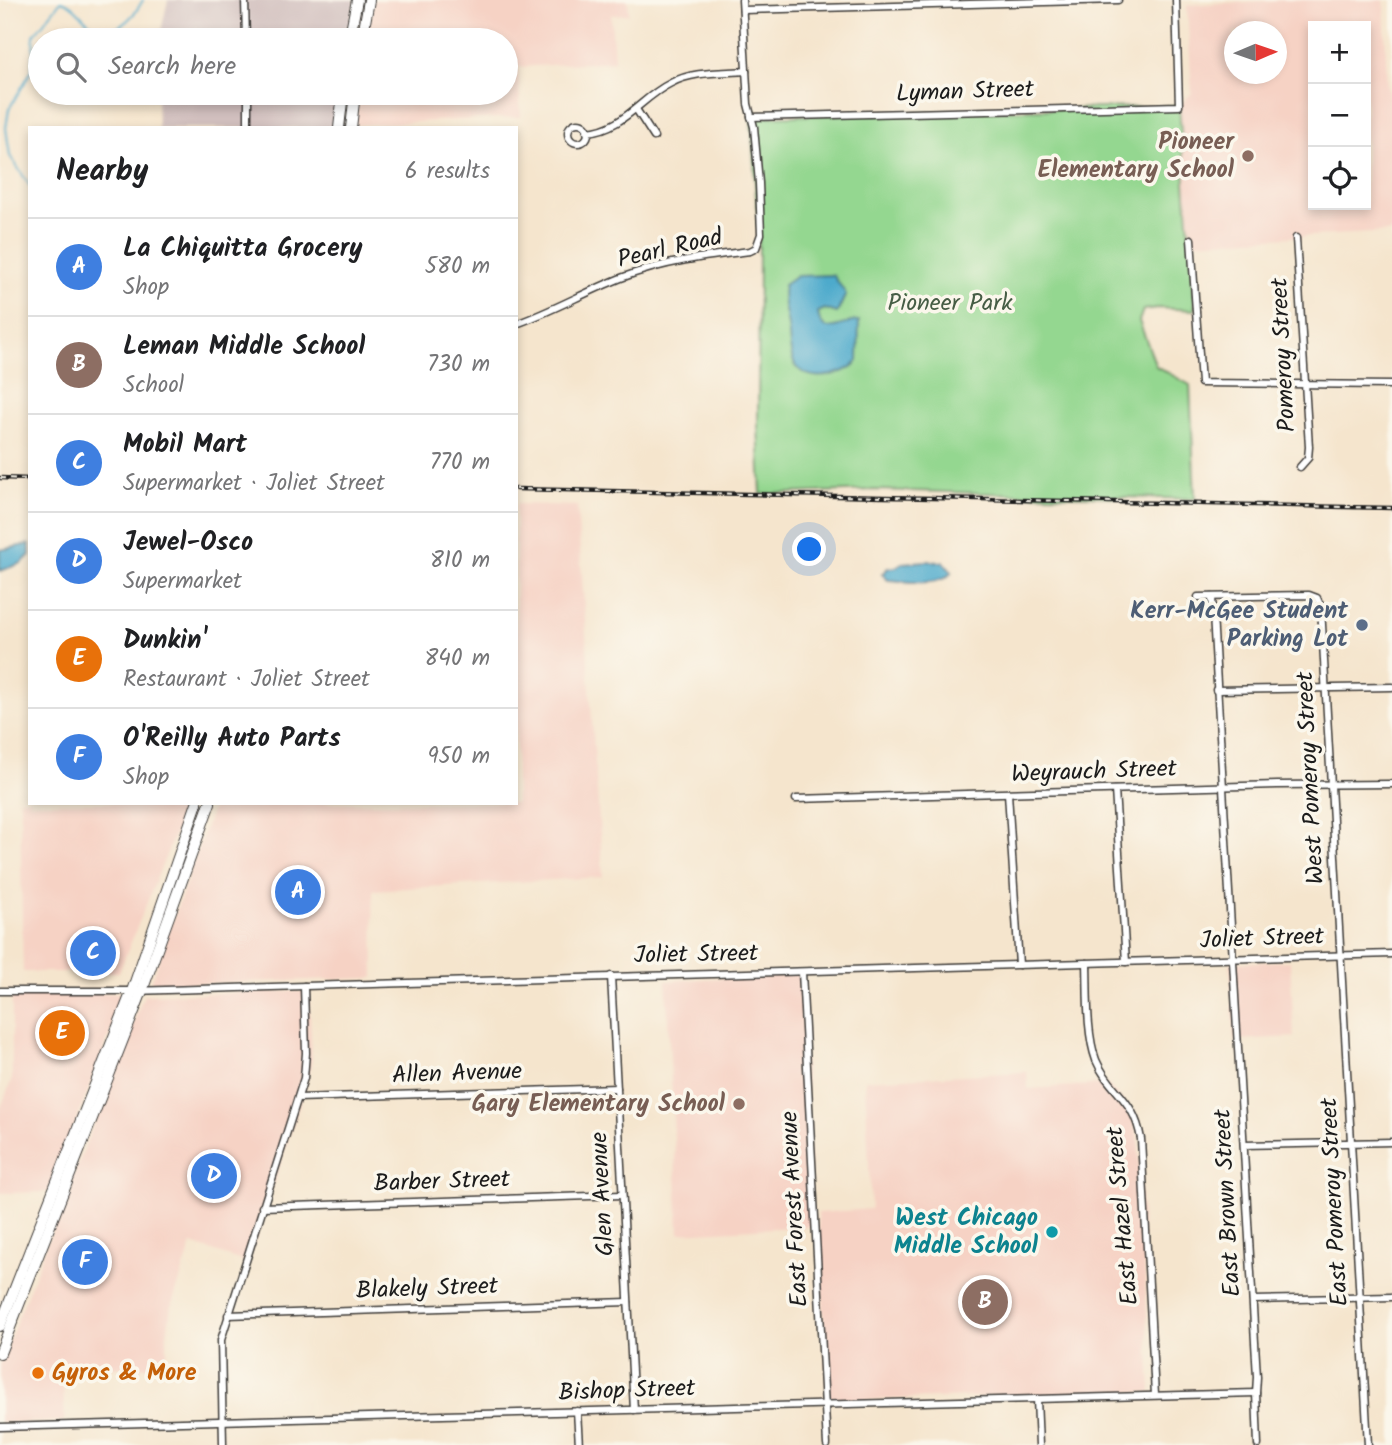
<!DOCTYPE html>
<meta charset="utf-8">
<style>
:root{--surface:#fff;--page:#f2f2f2;--text:#202124;--muted:#757577;--line:#e0e0e0;--accent:#b5179e}
body{margin:0;font-family:Kalam,sans-serif;background:var(--page);color:var(--text)}
.controls{position:absolute;right:21px;top:21px;display:grid;overflow:hidden;border-radius:0px;box-shadow:0 4px 10px #0003}
.controls button{width:63px;height:63px;display:grid;place-items:center;padding:0;border:0;border-bottom:2px solid var(--line);background:var(--surface);color:var(--text);font:35px sans-serif}
.compass{position:absolute;left:1224px;top:21px;width:63px;height:63px;border-radius:50%;background:var(--surface);box-shadow:0 4px 10px #0003;rotate:88deg}
.you{position:absolute;left:810px;top:550px;width:24px;height:24px;margin:-18px;border:5px solid #fff;border-radius:50%;background:#1a73e8;box-shadow:0 0 0 10px #1a73e833}
.badge{display:grid;place-items:center;width:46px;height:46px;border-radius:50%;background:var(--accent);color:#fff;font-size:23px;font-weight:700}
.pin{position:absolute;translate:-50% -50%;border:4px solid #fff;box-shadow:0 2px 7px #0006}
.list{margin:0;padding:0;list-style:none}
h2{display:flex;justify-content:space-between;align-items:center;height:91px;margin:0;padding:0 28px;font-size:30px}
h2 small{font-size:23px;font-weight:400;color:var(--muted)}
.list li{display:grid;grid-template-columns:46px 1fr auto;gap:21px;align-items:center;box-sizing:border-box;height:98px;padding:0 28px;border-top:2px solid var(--line)}
.list b{display:block;font-size:26px;white-space:nowrap}
.list p{margin:0;font-size:23px;white-space:nowrap;color:var(--muted)}
.list em{font-size:23px;font-style:normal;color:var(--muted)}
.icon{flex:none;width:38px;height:38px;fill:none;stroke:currentColor;stroke-width:2;stroke-linecap:round;stroke-linejoin:round}
.map{position:relative;flex:none;width:1392px;height:1445px;overflow:hidden}
.search{position:absolute;background:var(--surface);box-shadow:0 4px 10px #0003;left:28px;top:28px;width:490px;height:77px;display:flex;align-items:center;gap:18px;box-sizing:border-box;padding:0 24px;border-radius:38px;color:var(--muted);font-size:26px}
.panel{position:absolute;background:var(--surface);box-shadow:0 4px 10px #0003;left:28px;top:126px;width:490px;height:679px;border-radius:0px}
.map>svg:first-child{display:block}
.built{fill:#f6d2c4;fill-rule:evenodd}
.industrial{fill:#d1bfbe}
.green{fill:#94d790;stroke:#587a56;stroke-width:2}
.water{fill:#4eaacc;stroke:#356374;stroke-width:2}
.lines{fill:none;stroke-linecap:round;stroke-linejoin:round}
.stream{stroke:#4eaacc;stroke-width:2}
.minor-casing{stroke:#3d3a37;stroke-width:9}
.primary-casing{stroke:#3d3a37;stroke-width:12}
.minor{stroke:#fff;stroke-width:6}
.primary{stroke:#fff;stroke-width:10}
.rail-casing{stroke:#1c1c1c;stroke-width:4.5}
.rail{stroke:#fbf7ec;stroke-width:2;stroke-dasharray:5;stroke-linecap:butt}
.education-dot{fill:#8d6e63;stroke:#fbf7ec;stroke-width:2.5}
.service-dot{fill:#5c6f8a;stroke:#fbf7ec;stroke-width:2.5}
.culture-dot{fill:#0f9aa8;stroke:#fbf7ec;stroke-width:2.5}
.food-dot{fill:#e8710a;stroke:#fbf7ec;stroke-width:2.5}
.labels{text-anchor:middle;dominant-baseline:central;stroke-width:7;stroke-linejoin:round;paint-order:stroke}
.street-label{font-size:24px;fill:#1c1c1c;stroke:#fbf7ec}
.education-label{font-size:24px;font-weight:bold;fill:#785e54;stroke:#fbf7ec;text-anchor:end}
.park-label{font-size:24px;fill:#465d45;stroke:#fbf7ec}
.service-label{font-size:24px;font-weight:bold;fill:#4e5e75;stroke:#fbf7ec;text-anchor:end}
.culture-label{font-size:24px;font-weight:bold;fill:#0d838f;stroke:#fbf7ec;text-anchor:end}
.food-label{font-size:24px;font-weight:bold;fill:#c56008;stroke:#fbf7ec;text-anchor:start}
</style>
<div class="map">
<svg width="1392" height="1445" viewBox="0 0 1392 1445">
<rect width="100%" height="100%" fill="#fbf7ec"/>
<filter id="ink" filterUnits="userSpaceOnUse"><feTurbulence type="fractalNoise" baseFrequency=".0143" numOctaves="2"/><feDisplacementMap in="SourceGraphic" scale="14" xChannelSelector="R" yChannelSelector="G"/><feConvolveMatrix kernelMatrix="1 2 1 2 8 2 1 2 1" color-interpolation-filters="sRGB"/></filter>
<filter id="wash" filterUnits="userSpaceOnUse"><feTurbulence type="fractalNoise" baseFrequency=".00686" numOctaves="4" result="noise"/><feDisplacementMap in="SourceGraphic" scale="28" xChannelSelector="R" yChannelSelector="G"/><feGaussianBlur stdDeviation="1.57" result="paint"/><feColorMatrix in="noise" values="0 0 0 0 0 0 0 0 0 0 0 0 0 0 0 0 0 1.4 0 .05"/><feComposite in="paint" operator="in"/></filter>
<g filter="url(#wash)">
<rect width="100%" height="100%" fill="#f5e5cd"/>
<g class="built">
<polygon points="374,0 628,0 629,14 611,15 614,61 518,67 521,117 355,125 359,93 506,93 506,40 366,40"/>
<path d="M1282,0h102l3,86 5,22v124l-201,10 -12,-136 13,-13 -5,-88zM1313,26h53v179h-53zM1234,32h42v42h-42z"/>
<polygon points="516,504 577,506 603,877 373,890 374,978 150,985 214,803 516,803"/>
<polygon points="20,799 30,799 30,803 187,803 119,972 23,972"/>
<polygon points="1290,961 1294,1037 1234,1040 1230,963"/>
<polygon points="800,974 813,1226 679,1233 666,981"/>
<polygon points="309,991 312,1060 307,1082 248,1263 192,1244 171,1307 167,1334 167,1366 63,1369 64,1421 0,1423 0,1364 144,995"/>
<polygon points="126,993 49,1192 0,1193 0,1110 12,1079 12,994"/>
<polygon points="1027,1072 1028,1089 1107,1084 1125,1104 1134,1120 1138,1140 1151,1392 828,1401 818,1213 871,1209 865,1080"/>
</g>
<g class="industrial">
<polygon points="168,0 355,0 348,40 159,40"/>
<polygon points="157,93 339,93 335,128 158,128"/>
</g>
<polygon class="green" points="1179,106 1195,310 1157,308 1143,310 1139,321 1156,366 1190,385 1195,499 875,490 761,494 758,424 759,244 751,117"/>
<g class="water">
<path d="M833,275l13,19 -9,19 -12,-4 -7,3c3,30 25,8 41,9l-1,40c-14,16 -56,25 -65,-1 -4,-10 -3,-22 -5,-33 -2,-16 -7,-26 -4,-42l13,-9z"/>
<polygon points="30,544 30,555 22,563 0,571 0,550"/>
<path d="M926,561l17,1 9,10c-13,16 -46,9 -64,8l-6,-6 6,-6 8,-1 6,-4z"/>
</g>
<g class="lines">
<path class="stream" d="M30,186l-20,-30 -4,-28 3,-19 23,-39 2,-35 27,-34c14,3 20,17 32,25 20,14 41,-9 50,-26"/>
</g>
</g>
<g filter="url(#ink)">
<g class="lines">
<g class="minor-casing">
<g id="minor">
<polyline points="245,0 246,40"/>
<polyline points="743,10 1118,0"/>
<polyline points="248,93 248,128"/>
<polyline points="636,109 654,137"/>
<polyline points="751,117 1179,106 1176,0"/>
<circle cx="578" cy="133" r="10"/>
<path d="M587,132c37,-3 53,-34 84,-49 22,-12 50,-10 75,-12"/>
<polyline points="1296,238 1309,447 1308,458 1300,467"/>
<polyline points="1191,239 1201,383 1392,385"/>
<path d="M516,324c37,-13 69,-32 105,-46 41,-16 86,-22 129,-27l6,-3 5,-14 -2,-51 -5,-56 -6,-23 -6,-104"/>
<polyline points="1198,597 1309,595 1317,598 1321,607 1368,1445"/>
<polyline points="1212,597 1257,1377 1256,1393 1258,1445"/>
<polyline points="1216,690 1392,687"/>
<polyline points="1115,790 1126,962"/>
<polyline points="1008,793 1019,965"/>
<polyline points="796,799 1277,785 1392,784"/>
<path d="M1087,963c1,29 -1,70 9,97 14,33 38,37 45,79l14,256"/>
<polyline points="802,972 827,1445"/>
<polyline points="611,976 634,1410"/>
<polyline points="0,991 132,991 1392,954"/>
<polyline points="298,1098 617,1088"/>
<polyline points="1244,1145 1392,1142"/>
<polyline points="262,1207 622,1195"/>
<polyline points="1253,1300 1392,1297"/>
<polyline points="228,1315 628,1302"/>
<polyline points="1037,1399 1039,1445"/>
<polyline points="577,1411 579,1445"/>
<polyline points="0,1427 1256,1393"/>
<polyline points="223,1445 221,1340 304,1078 306,1053 304,986"/>
</g>
</g>
<g class="primary-casing">
<g id="primary">
<polyline points="349,40 357,0"/>
<polyline points="362,40 369,0"/>
<polyline points="339,128 343,93"/>
<polyline points="351,128 355,93"/>
<polyline points="0,1326 132,991 197,803"/>
<polyline points="0,1353 142,991 210,803"/>
</g>
</g>
<use href="#minor" class="minor"/>
<use href="#primary" class="primary"/>
<g class="rail-casing">
<g id="rail">
<polyline points="0,478 30,479"/>
<polyline points="516,489 1392,508"/>
</g>
</g>
<use href="#rail" class="rail"/>
</g>
</g>
<g class="education-dot">
<circle cx="1248" cy="156" r="7"/>
<circle cx="739" cy="1104" r="7"/>
</g>
<circle class="service-dot" cx="1362" cy="625" r="7"/>
<circle class="culture-dot" cx="1052" cy="1232" r="7"/>
<circle class="food-dot" cx="38" cy="1373" r="7"/>
<g class="labels">
<g class="street-label">
<text transform="translate(965 92) rotate(-2)">Lyman Street</text>
<text transform="translate(670 249) rotate(-13)">Pearl Road</text>
<text transform="translate(1284 355) rotate(-93)">Pomeroy Street</text>
<text transform="translate(1094 772) rotate(-2)">Weyrauch Street</text>
<text transform="translate(1311 778) rotate(-93)">West Pomeroy Street</text>
<text transform="translate(1262 939) rotate(-2)">Joliet Street</text>
<text transform="translate(696 955) rotate(-1)">Joliet Street</text>
<text transform="translate(457 1074) rotate(-2)">Allen Avenue</text>
<text transform="translate(442 1182) rotate(-2)">Barber Street</text>
<text transform="translate(603 1194) rotate(-93)">Glen Avenue</text>
<text transform="translate(1335 1202) rotate(-93)">East Pomeroy Street</text>
<text transform="translate(1228 1203) rotate(-93)">East Brown Street</text>
<text transform="translate(795 1209) rotate(-93)">East Forest Avenue</text>
<text transform="translate(1123 1216) rotate(-95)">East Hazel Street</text>
<text transform="translate(427 1289) rotate(-2)">Blakely Street</text>
<text transform="translate(627 1391) rotate(-2)">Bishop Street</text>
</g>
<g class="education-label">
<text x="1234" y="142">Pioneer<tspan x="1234" dy="28">Elementary School</tspan></text>
<text x="725" y="1104">Gary Elementary School</text>
</g>
<g class="park-label">
<text x="950" y="303">Pioneer Park</text>
</g>
<g class="service-label">
<text x="1348" y="611">Kerr-McGee Student<tspan x="1348" dy="28">Parking Lot</tspan></text>
</g>
<g class="culture-label">
<text x="1038" y="1218">West Chicago<tspan x="1038" dy="28">Middle School</tspan></text>
</g>
<g class="food-label">
<text x="52" y="1373">Gyros &amp; More</text>
</g>
</g>
</svg>
<div class="controls">
<button>+</button>
<button>−</button>
<button><svg class="icon" aria-label="locate" viewBox="0 0 24 24"><circle cx="12" cy="12" r="6"/><path d="M12 2v4M12 18v4M2 12h4M18 12h4"/></svg></button>
</div>
<svg class="compass" viewBox="-18 -18 36 36"><path d="M0-13l5 13h-10z" fill="#e53935"/><path d="M0 13l5-13h-10z" fill="#757577"/></svg>
<div class="you"></div>
<div class="pin badge" style="left:298px;top:892px;background:#3f7fe0">A</div>
<div class="pin badge" style="left:985px;top:1302px;background:#8d6e63">B</div>
<div class="pin badge" style="left:93px;top:953px;background:#3f7fe0">C</div>
<div class="pin badge" style="left:214px;top:1176px;background:#3f7fe0">D</div>
<div class="pin badge" style="left:62px;top:1033px;background:#e8710a">E</div>
<div class="pin badge" style="left:85px;top:1262px;background:#3f7fe0">F</div>
<div class="search"><svg class="icon" aria-label="search" viewBox="0 0 24 24"><circle cx="10" cy="10" r="6"/><path d="M15 15l6 6"/></svg>Search here</div>
<section class="panel">
<h2>Nearby<small>6 results</small></h2>
<ul class="list">
<li><span class="badge" style="background:#3f7fe0">A</span><div><b>La Chiquitta Grocery</b><p>Shop</p></div><em>580 m</em></li>
<li><span class="badge" style="background:#8d6e63">B</span><div><b>Leman Middle School</b><p>School</p></div><em>730 m</em></li>
<li><span class="badge" style="background:#3f7fe0">C</span><div><b>Mobil Mart</b><p>Supermarket · Joliet Street</p></div><em>770 m</em></li>
<li><span class="badge" style="background:#3f7fe0">D</span><div><b>Jewel-Osco</b><p>Supermarket</p></div><em>810 m</em></li>
<li><span class="badge" style="background:#e8710a">E</span><div><b>Dunkin'</b><p>Restaurant · Joliet Street</p></div><em>840 m</em></li>
<li><span class="badge" style="background:#3f7fe0">F</span><div><b>O'Reilly Auto Parts</b><p>Shop</p></div><em>950 m</em></li>
</ul>
</section>
</div>
